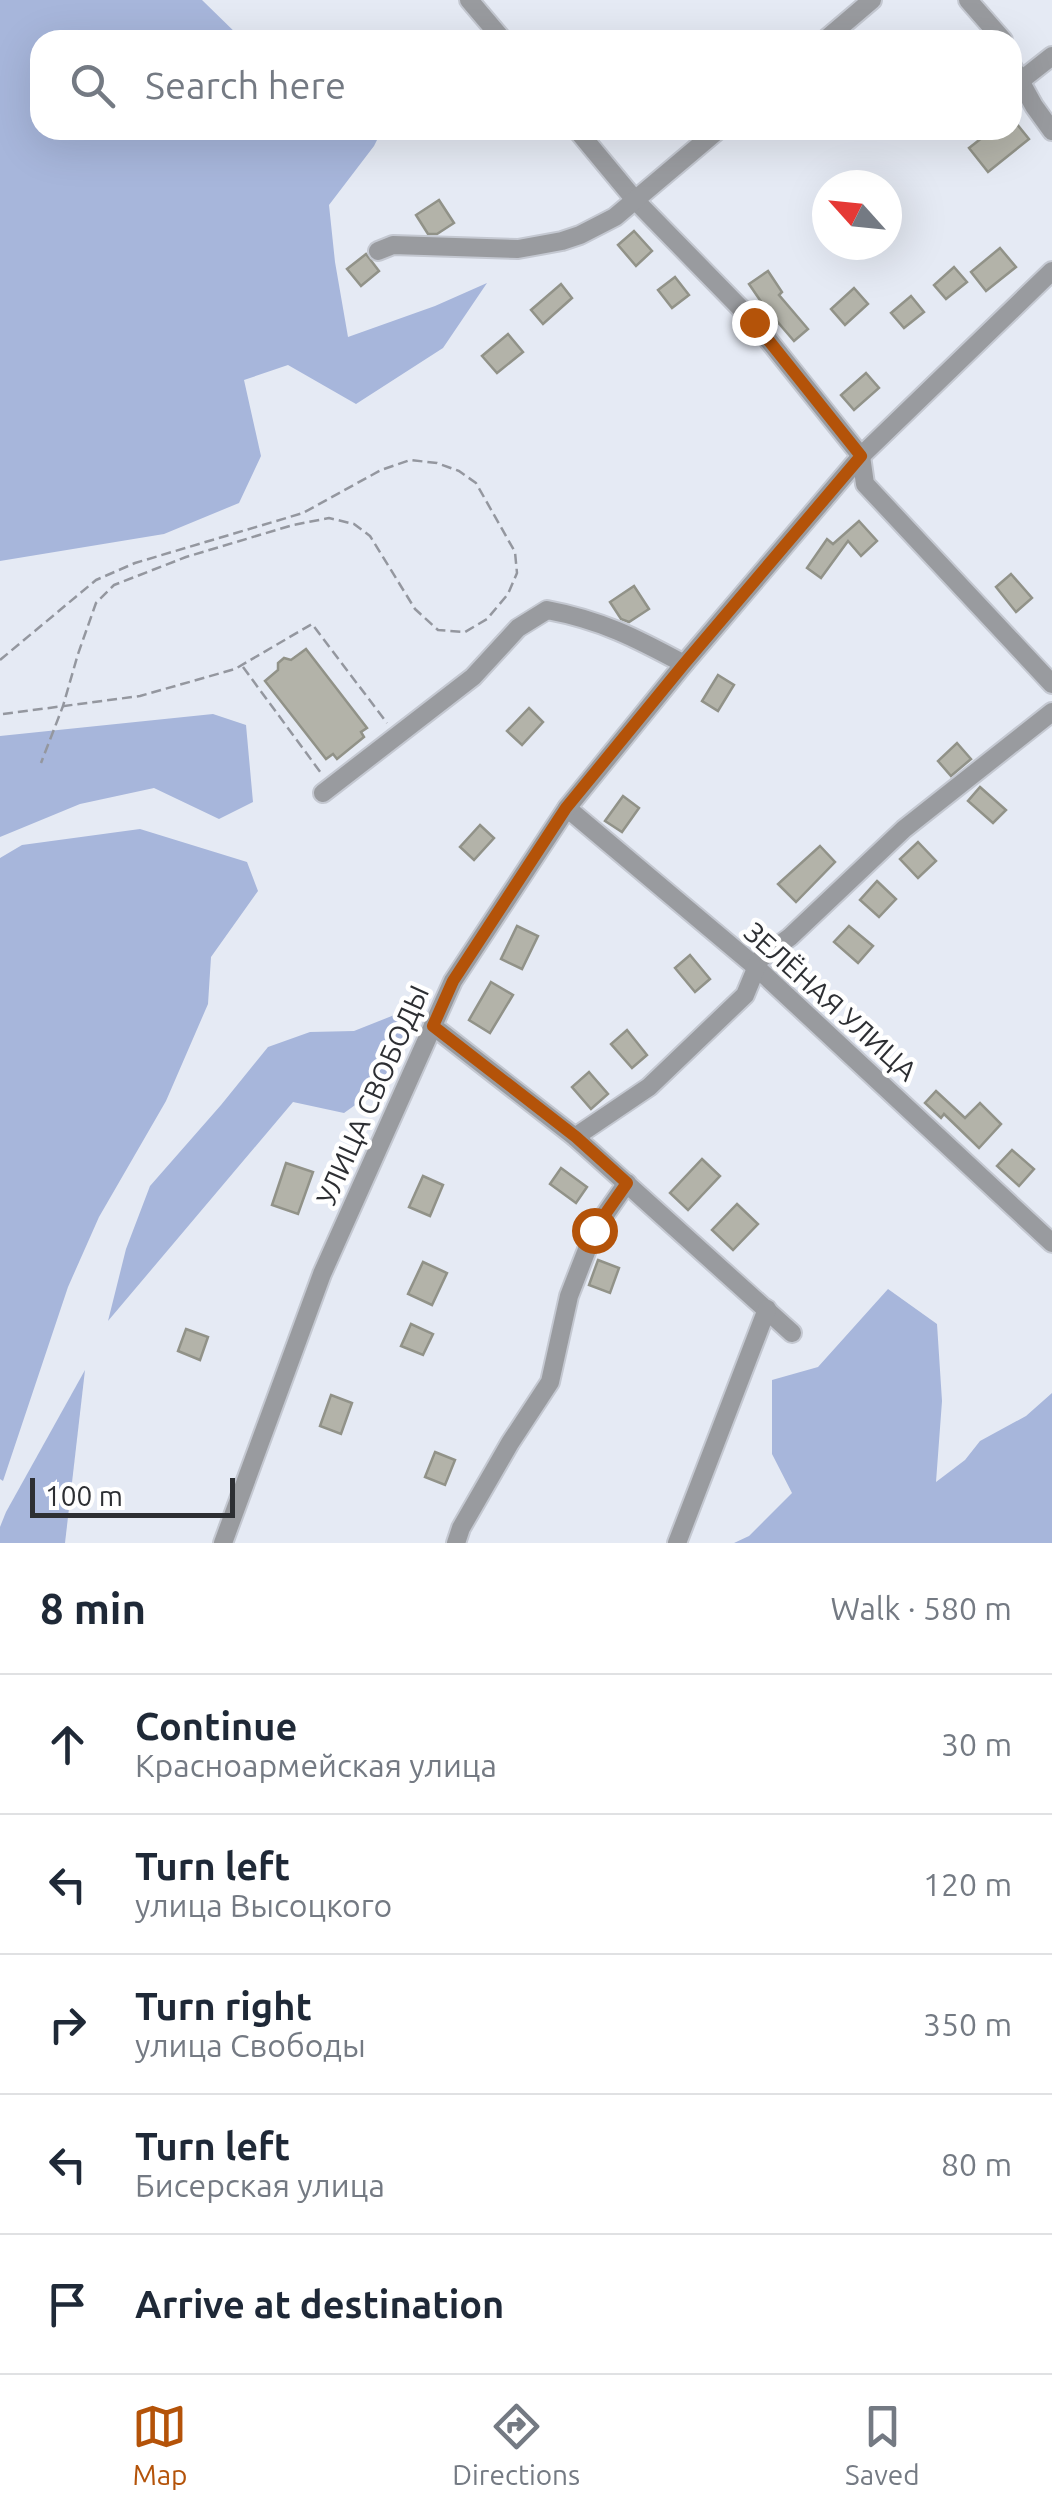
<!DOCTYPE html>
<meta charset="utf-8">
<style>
:root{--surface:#fff;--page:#f2f2f3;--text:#1f2937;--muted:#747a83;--line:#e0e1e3;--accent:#b45309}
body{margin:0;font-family:Ubuntu,sans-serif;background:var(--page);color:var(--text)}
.compass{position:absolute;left:812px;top:170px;width:90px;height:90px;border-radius:50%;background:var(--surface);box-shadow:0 10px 40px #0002;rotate:297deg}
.scale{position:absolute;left:30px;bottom:25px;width:205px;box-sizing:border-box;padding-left:10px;border:5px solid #2d2f33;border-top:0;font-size:28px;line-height:35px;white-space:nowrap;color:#2d2f33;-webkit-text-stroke:8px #fff;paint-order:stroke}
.stop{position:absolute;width:30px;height:30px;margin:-22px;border:8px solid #b45309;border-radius:50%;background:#fff}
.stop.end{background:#b45309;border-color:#fff;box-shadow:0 2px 10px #0008}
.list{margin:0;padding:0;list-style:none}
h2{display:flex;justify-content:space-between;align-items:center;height:130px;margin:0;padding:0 40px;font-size:42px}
h2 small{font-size:32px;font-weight:400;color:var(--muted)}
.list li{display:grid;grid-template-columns:65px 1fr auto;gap:30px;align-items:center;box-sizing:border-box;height:140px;padding:0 40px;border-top:2px solid var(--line)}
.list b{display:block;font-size:38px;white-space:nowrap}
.list p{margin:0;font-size:32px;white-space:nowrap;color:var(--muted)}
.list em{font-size:32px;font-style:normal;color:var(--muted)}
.icon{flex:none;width:55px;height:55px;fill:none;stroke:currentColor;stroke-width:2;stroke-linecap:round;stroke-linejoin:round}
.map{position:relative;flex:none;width:1052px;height:1543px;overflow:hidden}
.search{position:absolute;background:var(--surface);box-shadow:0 10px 40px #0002;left:30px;right:30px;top:30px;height:110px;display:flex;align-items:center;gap:25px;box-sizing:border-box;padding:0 35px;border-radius:30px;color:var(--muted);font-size:38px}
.sheet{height:830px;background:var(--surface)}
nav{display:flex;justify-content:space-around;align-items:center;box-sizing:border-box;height:140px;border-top:2px solid var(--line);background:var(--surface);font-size:28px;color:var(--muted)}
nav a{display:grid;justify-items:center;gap:5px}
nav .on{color:var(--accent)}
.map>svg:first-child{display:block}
.green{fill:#a7b6db}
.building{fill:#b3b3a9;stroke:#919288;stroke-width:2.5}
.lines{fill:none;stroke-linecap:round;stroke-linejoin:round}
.minor-casing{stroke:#c4c8d1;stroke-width:22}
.path{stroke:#94979f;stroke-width:2.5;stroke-dasharray:10 5;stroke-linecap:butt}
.minor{stroke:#999b9f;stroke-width:18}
.route{stroke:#b45309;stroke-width:12}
.labels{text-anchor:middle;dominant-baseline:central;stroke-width:9;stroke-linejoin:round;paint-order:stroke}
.street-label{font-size:28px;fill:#2d2f33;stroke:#fff}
</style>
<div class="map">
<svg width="1052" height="1543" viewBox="0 0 1052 1543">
<rect width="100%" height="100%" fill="#e5eaf4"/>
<g class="green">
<polygon points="0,0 202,0 243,40 40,40 40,130 382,130 374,146 329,205 335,262 348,337 435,306 487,283 443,348 356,404 288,365 244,380 261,456 239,503 164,534 0,561"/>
<polygon points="213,714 246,725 253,802 219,819 154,788 80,804 0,837 0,736"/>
<polygon points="140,829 247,862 258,891 211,957 208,1004 166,1101 99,1217 68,1287 3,1481 0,1479 0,858 22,845"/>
<polygon points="422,1004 379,1088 344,1113 293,1102 108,1321 126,1249 150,1186 221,1105 268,1047 310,1032 354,1031"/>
<polygon points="888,1289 937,1324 942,1401 936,1482 965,1460 980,1441 1026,1416 1052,1393 1052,1543 734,1543 749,1536 792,1493 772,1454 772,1380 818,1367"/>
<polygon points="85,1370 65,1543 0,1543 0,1527 6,1512"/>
</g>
<g class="building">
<polygon points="1012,118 1029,139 988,172 969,148 992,130 1012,130"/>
<polygon points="439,200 454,223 437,234 428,234 416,215"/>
<polygon points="634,231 652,251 636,266 618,245"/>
<polygon points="1000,248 1016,267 986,291 971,272"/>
<polygon points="366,254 379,271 361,286 347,269"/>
<polygon points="954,267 967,282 946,299 934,285"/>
<polygon points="768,271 782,292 779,295 808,329 794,341 764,306 749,284"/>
<polygon points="675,277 689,295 672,308 658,290"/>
<polygon points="561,284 572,298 543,324 531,310"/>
<polygon points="854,288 868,304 845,325 831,309"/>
<polygon points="911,296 924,312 904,328 891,313"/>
<polygon points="508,334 523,352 497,373 482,356"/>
<polygon points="866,373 879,388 854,410 841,395"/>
<polygon points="859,521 877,541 861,556 848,541 821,578 807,568 827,539 833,544"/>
<polygon points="1011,574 1032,598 1016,612 996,587"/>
<polygon points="634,586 649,609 629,622 621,619 610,602"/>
<polygon points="306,649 367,728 361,732 364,737 337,759 333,754 326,759 265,681 278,670 278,663 284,658 291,660"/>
<polygon points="718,675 734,685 718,711 702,701"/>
<polygon points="529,708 543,722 522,745 507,731"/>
<polygon points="957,743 971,759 951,776 938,761"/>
<polygon points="980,787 1006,810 993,823 968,801"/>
<polygon points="623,796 639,808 622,832 605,821"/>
<polygon points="480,825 494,838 474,860 460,847"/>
<polygon points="918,842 936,861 918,878 900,859"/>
<polygon points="820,846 835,862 796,902 778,884"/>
<polygon points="877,881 896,899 879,917 860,900"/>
<polygon points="517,926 538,936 522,969 501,959"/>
<polygon points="849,926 873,946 858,963 834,942"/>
<polygon points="690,955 710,979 695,992 675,968"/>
<polygon points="491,982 513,995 490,1033 469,1020"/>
<polygon points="627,1030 647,1055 632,1068 611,1044"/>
<polygon points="589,1072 608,1094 591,1109 572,1087"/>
<polygon points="936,1091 965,1118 980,1103 1001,1124 979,1148 944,1114 941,1118 925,1103"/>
<polygon points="1012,1150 1034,1169 1019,1186 997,1166"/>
<polygon points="702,1159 720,1176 688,1210 670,1193"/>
<polygon points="286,1163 313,1172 298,1214 272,1205"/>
<polygon points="561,1168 587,1187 576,1203 550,1184"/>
<polygon points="423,1176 443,1185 430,1216 409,1207"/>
<polygon points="737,1204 758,1224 733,1250 712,1230"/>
<polygon points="598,1260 619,1268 610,1293 589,1285"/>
<polygon points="423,1262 447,1273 432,1305 408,1294"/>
<polygon points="411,1324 433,1334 423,1355 401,1346"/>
<polygon points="186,1329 208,1337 200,1360 178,1351"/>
<polygon points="331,1395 352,1403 341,1434 320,1426"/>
<polygon points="435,1452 455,1460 445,1485 425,1477"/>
</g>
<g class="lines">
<g class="minor-casing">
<g id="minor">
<polyline points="469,0 503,40"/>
<polyline points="968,0 1003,40"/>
<polyline points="825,40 872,0"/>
<polyline points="1012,66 1034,106 1052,131"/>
<polyline points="1019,82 1052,56"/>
<polyline points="577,130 635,200 754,322 861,456 865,484 1052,684"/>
<polyline points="378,251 393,245 518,249 562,241 580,235 615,217 718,130"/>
<path d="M323,793l150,-116 45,-49 29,-18c54,10 89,28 137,54"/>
<polyline points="567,808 756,967 1052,1243"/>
<polyline points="433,1026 575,1137 792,1333"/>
<polyline points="575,1137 649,1087 745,995 760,959 790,937 904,829 1052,712"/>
<polyline points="223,1543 322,1274 453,981 567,808 684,664 861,456 1052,271"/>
<polyline points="456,1543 461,1528 510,1443 550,1382 569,1296 595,1229 627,1183"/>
<polyline points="677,1543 767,1309"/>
</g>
</g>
<g class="path">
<polyline points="0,660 96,580 135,563 303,513 381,470 410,460 437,463 459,471 476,483 515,552 517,573 508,594 487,619 465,632 438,630 415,609 370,536 354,524 329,518 293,525 186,557 114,585 96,603 78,654 63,706 41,763"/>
<polyline points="243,667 321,773"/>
<polyline points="3,714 140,696 235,669 312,624 387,723"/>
</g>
<use href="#minor" class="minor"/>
</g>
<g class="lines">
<polyline class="route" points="594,1230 627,1183 576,1137 433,1026 453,981 566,808 684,664 861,456 754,322"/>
</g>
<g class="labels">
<g class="street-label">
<text transform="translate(831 1001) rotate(42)">ЗЕЛЁНАЯ УЛИЦА</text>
<text transform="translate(372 1095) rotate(-66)">УЛИЦА СВОБОДЫ</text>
</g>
</g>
</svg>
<svg class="compass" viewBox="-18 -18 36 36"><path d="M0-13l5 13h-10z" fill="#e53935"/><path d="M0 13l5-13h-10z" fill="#747a83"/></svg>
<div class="scale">100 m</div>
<div class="stop" style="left:594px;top:1230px"></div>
<div class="stop end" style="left:754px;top:322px"></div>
<div class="search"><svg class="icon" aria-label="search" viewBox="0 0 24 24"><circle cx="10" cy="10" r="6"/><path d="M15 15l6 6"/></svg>Search here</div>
</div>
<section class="sheet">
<h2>8 min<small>Walk · 580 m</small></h2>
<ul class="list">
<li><svg class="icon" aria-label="ahead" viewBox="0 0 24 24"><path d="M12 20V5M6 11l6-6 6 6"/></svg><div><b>Continue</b><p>Красноармейская улица</p></div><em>30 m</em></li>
<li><svg class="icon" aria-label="left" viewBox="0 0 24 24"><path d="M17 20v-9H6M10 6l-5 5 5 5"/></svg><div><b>Turn left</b><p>улица Высоцкого</p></div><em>120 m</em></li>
<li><svg class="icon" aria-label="right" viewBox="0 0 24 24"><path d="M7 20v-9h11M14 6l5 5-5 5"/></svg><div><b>Turn right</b><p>улица Свободы</p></div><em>350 m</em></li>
<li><svg class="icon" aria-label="left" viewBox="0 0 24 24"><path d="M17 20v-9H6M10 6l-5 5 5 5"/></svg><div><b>Turn left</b><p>Бисерская улица</p></div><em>80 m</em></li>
<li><svg class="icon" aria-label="arrive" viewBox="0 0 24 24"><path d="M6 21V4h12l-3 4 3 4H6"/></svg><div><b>Arrive at destination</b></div></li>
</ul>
</section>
<nav>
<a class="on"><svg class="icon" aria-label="map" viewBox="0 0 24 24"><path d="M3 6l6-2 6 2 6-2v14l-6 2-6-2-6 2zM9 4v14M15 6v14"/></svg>Map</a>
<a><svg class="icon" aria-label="directions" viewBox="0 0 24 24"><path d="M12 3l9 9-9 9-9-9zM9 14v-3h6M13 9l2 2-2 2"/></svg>Directions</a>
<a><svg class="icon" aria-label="saved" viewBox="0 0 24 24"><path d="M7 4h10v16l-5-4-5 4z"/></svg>Saved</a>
</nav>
